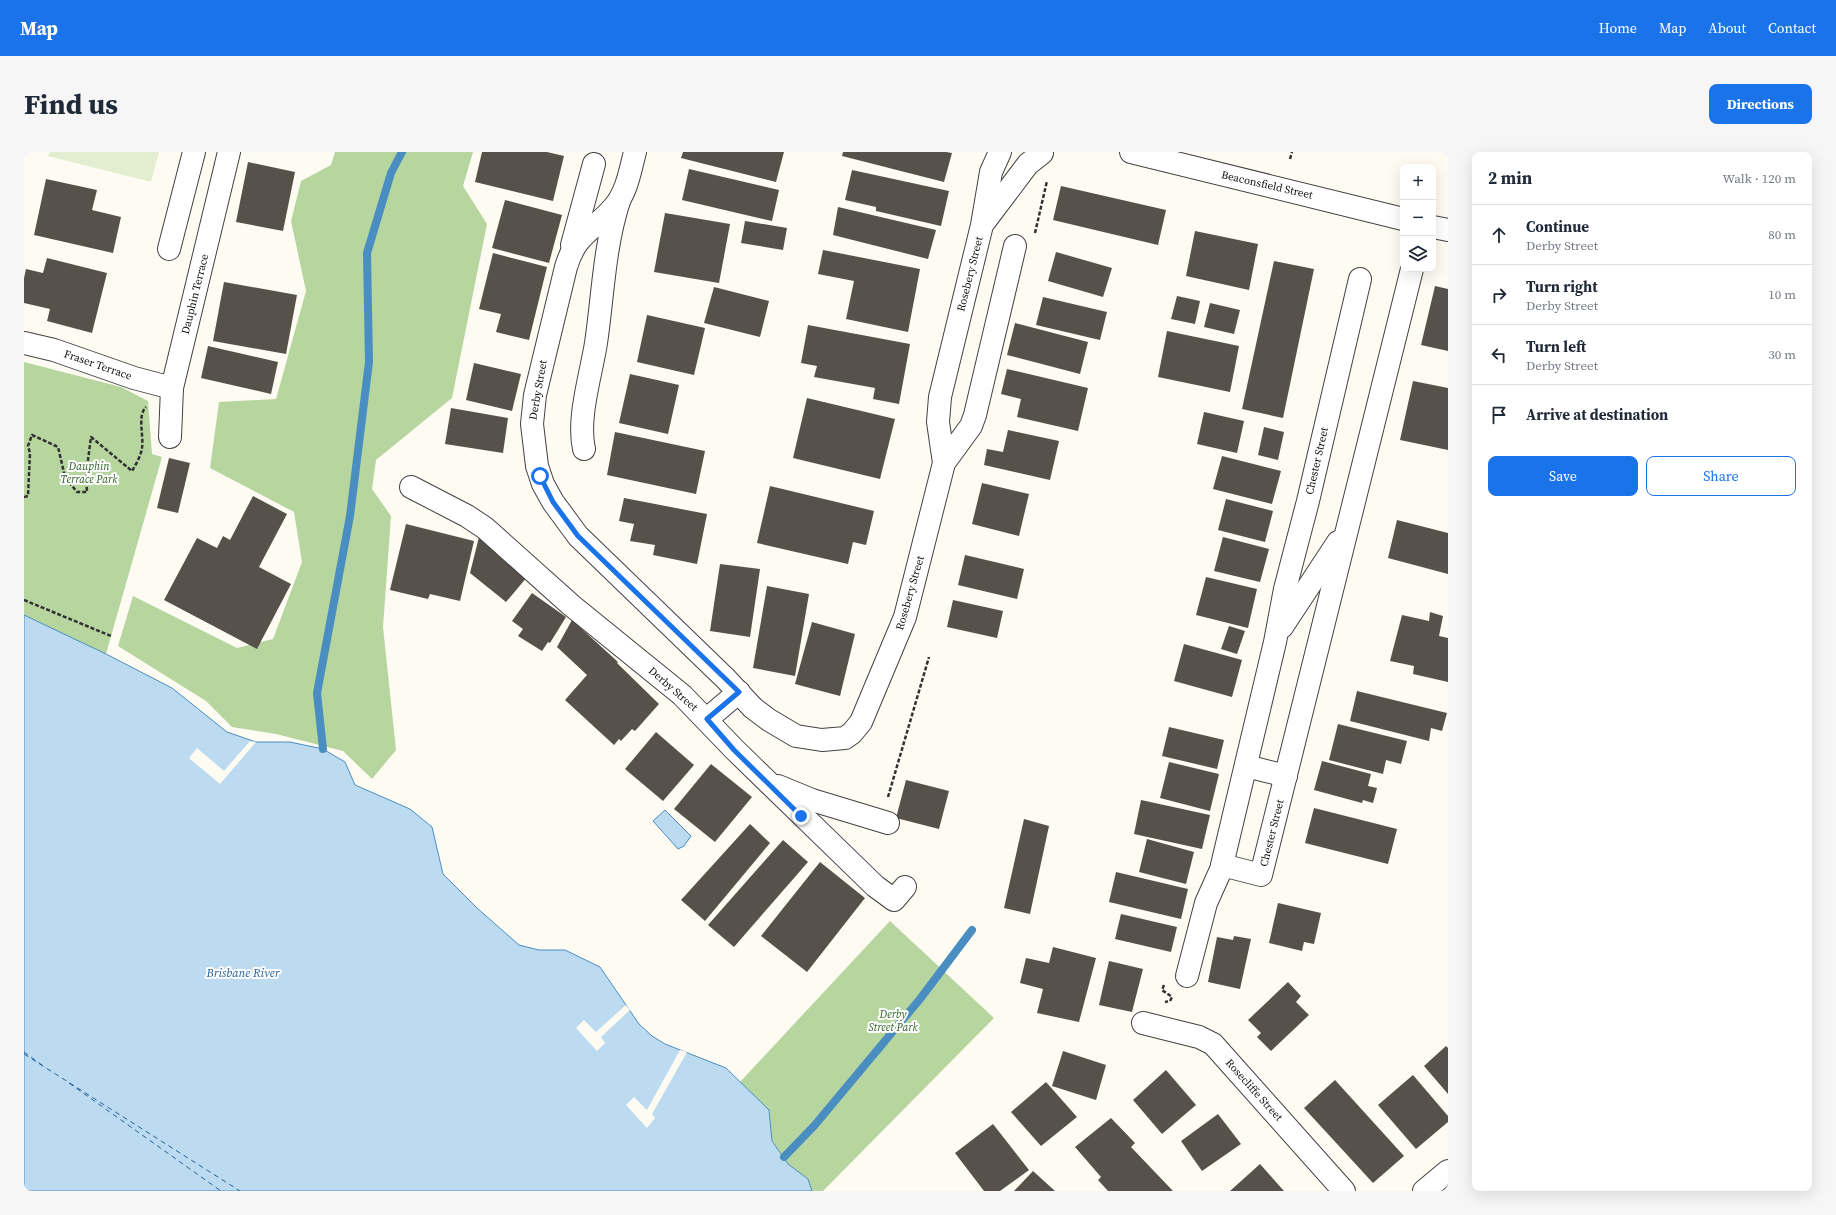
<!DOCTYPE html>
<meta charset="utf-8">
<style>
:root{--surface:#fff;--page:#f6f6f7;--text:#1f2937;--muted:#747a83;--line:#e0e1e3;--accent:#1a73e8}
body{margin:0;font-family:"Source Serif 4",serif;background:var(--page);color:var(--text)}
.controls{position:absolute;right:12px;top:12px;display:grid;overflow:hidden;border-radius:8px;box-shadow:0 4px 16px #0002}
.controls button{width:36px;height:36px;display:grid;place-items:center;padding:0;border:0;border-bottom:1px solid var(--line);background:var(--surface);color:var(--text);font:20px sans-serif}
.stop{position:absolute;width:12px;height:12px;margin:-9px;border:3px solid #1a73e8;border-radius:50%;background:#fff}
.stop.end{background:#1a73e8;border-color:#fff;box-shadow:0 1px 4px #0008}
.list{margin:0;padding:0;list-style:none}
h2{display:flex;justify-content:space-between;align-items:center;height:52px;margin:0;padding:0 16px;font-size:17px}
h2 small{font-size:13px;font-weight:400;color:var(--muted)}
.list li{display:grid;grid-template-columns:26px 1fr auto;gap:12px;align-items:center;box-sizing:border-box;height:60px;padding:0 16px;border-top:1px solid var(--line)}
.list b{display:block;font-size:15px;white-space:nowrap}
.list p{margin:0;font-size:13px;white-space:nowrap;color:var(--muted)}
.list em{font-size:13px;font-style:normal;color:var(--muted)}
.actions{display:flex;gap:8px;padding:12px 16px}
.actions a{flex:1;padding:9px 0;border:1px solid var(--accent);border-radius:8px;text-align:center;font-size:14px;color:var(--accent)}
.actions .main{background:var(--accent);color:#fff}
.icon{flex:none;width:22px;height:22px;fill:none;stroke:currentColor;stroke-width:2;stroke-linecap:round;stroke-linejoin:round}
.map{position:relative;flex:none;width:1424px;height:1039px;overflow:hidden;border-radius:8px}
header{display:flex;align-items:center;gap:24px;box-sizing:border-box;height:56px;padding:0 20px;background:var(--accent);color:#fff}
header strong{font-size:19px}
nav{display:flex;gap:22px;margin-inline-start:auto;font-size:14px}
.intro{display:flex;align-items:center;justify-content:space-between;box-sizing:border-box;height:96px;padding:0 24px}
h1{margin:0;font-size:28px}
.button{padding:10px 18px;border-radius:8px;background:var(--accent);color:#fff;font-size:14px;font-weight:700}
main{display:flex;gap:24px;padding:0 24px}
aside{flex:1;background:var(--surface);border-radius:8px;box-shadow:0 4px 16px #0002}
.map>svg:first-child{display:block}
.forest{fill:#b6d59f}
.pitch{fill:#e2eecf}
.water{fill:#bcdbf1;stroke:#498dc1}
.pier{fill:#fefcf2}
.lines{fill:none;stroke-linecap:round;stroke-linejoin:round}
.stream{stroke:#498dc1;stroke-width:8}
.ferry{stroke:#236096;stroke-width:1;stroke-dasharray:5 4;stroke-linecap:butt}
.building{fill:#57514c}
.minor-casing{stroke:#424242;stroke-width:24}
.path{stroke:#313131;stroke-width:2.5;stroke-dasharray:4 2;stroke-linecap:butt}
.minor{stroke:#fff;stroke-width:22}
.route{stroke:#1a73e8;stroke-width:5}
.labels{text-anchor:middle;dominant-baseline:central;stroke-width:4;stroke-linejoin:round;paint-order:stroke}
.street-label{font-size:11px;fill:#0f0f0f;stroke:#fff}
.park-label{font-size:11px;font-style:italic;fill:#2f6125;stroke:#fff}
.water-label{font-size:12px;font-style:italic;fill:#236096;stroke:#fff}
</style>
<header>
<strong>Map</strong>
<nav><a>Home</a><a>Map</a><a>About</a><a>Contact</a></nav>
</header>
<div class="intro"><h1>Find us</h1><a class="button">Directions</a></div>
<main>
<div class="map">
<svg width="1424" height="1039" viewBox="0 0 1424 1039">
<rect width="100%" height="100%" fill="#fefcf2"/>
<g class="forest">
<polygon points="311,0 449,0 439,34 463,72 428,246 352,308 348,337 367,364 359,475 372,598 348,627 319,599 252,582 208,575 182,549 94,494 109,444 213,496 249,487 278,410 270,360 186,316 195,250 252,247 282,139 267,69 277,29 307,13"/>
<polygon points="0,210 97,235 124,249 128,302 138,305 82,502 0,463"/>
<polygon points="866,769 970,866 799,1039 788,1039 784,1027 764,1012 748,988 745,958 716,930"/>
</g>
<polygon class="pitch" points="26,0 135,0 127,30 24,4"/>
<g class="water">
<polygon points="0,463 82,502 148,536 203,580 232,590 266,590 299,597 321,610 331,633 386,657 408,675 419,722 453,756 495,793 515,798 541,798 576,815 615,872 628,884 641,892 702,916 745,958 748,989 764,1012 784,1027 788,1039 0,1039"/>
<polygon points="641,658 667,684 660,694 654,697 629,669"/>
</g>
<g class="pier">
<polygon points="226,589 232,590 196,632 165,606 173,596 200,619"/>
<polygon points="602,853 606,858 577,885 581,891 573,899 552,876 560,868 572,880"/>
<polygon points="656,898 663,900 628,962 631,966 623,976 602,953 610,945 623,958"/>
</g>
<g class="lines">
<g class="stream">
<polyline points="299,597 293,541 326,364 345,210 343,101 367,21 378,0"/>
<polyline points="760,1005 790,974 896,847 948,778"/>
</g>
<g class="ferry">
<polyline points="0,900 22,916"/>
<polyline points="0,902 216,1039"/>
<polyline points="45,931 197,1039"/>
</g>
</g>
<g class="building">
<polygon points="458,0 523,0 540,4 529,49 451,30"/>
<polygon points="659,0 760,0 752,30 657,6"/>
<polygon points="819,0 922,0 928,1 920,30 818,4"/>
<polygon points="224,10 271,20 259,79 212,70"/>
<polygon points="665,17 755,38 748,69 658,48"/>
<polygon points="828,18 925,39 917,74 852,59 852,55 821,48"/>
<polygon points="22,27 73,38 68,58 97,65 89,101 10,83"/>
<polygon points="1037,34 1142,58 1134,93 1029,68"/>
<polygon points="481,48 538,63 525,111 468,96"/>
<polygon points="814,55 912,78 904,107 809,83"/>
<polygon points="641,61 706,72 695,131 630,120"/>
<polygon points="721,69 763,76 759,98 717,91"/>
<polygon points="1171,79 1234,92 1225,138 1162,124"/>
<polygon points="799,98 896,117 884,180 822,167 830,129 794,122"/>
<polygon points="1032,100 1088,116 1079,145 1024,129"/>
<polygon points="469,101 523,115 505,188 472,180 477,162 455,157"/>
<polygon points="23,106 83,121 68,181 23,169 26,157 0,151 0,126 2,117 19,121"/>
<polygon points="1250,109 1290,117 1259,266 1218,257"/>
<polygon points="200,130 273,143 262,202 189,189"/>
<polygon points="1411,134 1424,137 1424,199 1397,193"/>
<polygon points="690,135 745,149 736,185 680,171"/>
<polygon points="1153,144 1176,149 1171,172 1147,167"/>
<polygon points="1019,145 1083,160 1076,188 1012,173"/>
<polygon points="1186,151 1216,158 1210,182 1180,175"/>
<polygon points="623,163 681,176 670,223 613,210"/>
<polygon points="991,171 1064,190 1056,222 983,203"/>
<polygon points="784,173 886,192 875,252 849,247 851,236 790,225 793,214 777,211"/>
<polygon points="1143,179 1215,194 1206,240 1134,225"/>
<polygon points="184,194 254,210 247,242 177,226"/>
<polygon points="450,211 497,222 488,259 442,248"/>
<polygon points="983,217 1064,236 1054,279 993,265 997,247 977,242"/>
<polygon points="606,222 655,233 644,282 595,271"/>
<polygon points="1389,229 1424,236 1424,298 1376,288"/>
<polygon points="783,246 871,267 856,327 769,306"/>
<polygon points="427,256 484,266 479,301 421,292"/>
<polygon points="1180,260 1220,269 1213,301 1173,292"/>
<polygon points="1240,275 1260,280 1254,308 1234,303"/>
<polygon points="984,278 1035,289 1026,328 960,313 963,297 979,300"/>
<polygon points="591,280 681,299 672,342 583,323"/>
<polygon points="1198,304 1257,319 1248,352 1189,337"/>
<polygon points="145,306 166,311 154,361 133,356"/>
<polygon points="958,331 1005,342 995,384 948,372"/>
<polygon points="746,334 850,359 842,393 829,390 824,412 733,391"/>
<polygon points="229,344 263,362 235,415 267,432 233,497 140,448 173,386 193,396 199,384 206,388"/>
<polygon points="600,346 683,362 673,412 629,403 631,393 606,389 610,372 595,369"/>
<polygon points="1202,347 1249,359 1241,390 1194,378"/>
<polygon points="1373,368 1424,381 1424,422 1364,406"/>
<polygon points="382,372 450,389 436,449 406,442 404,447 366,438"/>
<polygon points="455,385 504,424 482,450 446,421"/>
<polygon points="1199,385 1245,397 1236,430 1190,419"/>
<polygon points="941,403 1000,417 993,447 934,433"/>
<polygon points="696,412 736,417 726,485 686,479"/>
<polygon points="1182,425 1233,437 1224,476 1172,463"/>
<polygon points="743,434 785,442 771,524 729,516"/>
<polygon points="508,441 542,465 526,491 524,490 518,499 494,484 499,477 488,469"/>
<polygon points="929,448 979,459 973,486 923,475"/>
<polygon points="1406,460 1419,464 1415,484 1424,486 1424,530 1389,522 1390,514 1366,509 1378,463 1405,469"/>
<polygon points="548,468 594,510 593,511 635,552 611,579 608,577 597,589 595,587 590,593 541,548 563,523 533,495"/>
<polygon points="788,470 831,482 816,544 771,532"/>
<polygon points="1205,474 1221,479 1213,502 1197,497"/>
<polygon points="1160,492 1218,508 1208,545 1150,529"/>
<polygon points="1333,539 1423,561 1418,579 1407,576 1405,589 1326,569"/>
<polygon points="1314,572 1383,589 1377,612 1362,608 1359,622 1305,608"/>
<polygon points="1145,575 1200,588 1193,617 1138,604"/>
<polygon points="632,580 670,613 639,649 601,617"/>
<polygon points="1298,609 1347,622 1344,634 1353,636 1349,651 1339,648 1338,651 1290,638"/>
<polygon points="1145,610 1195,622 1186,659 1136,646"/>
<polygon points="687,612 728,645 691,690 650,657"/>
<polygon points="882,628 925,639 915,677 872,666"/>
<polygon points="1117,648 1186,663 1178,697 1110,682"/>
<polygon points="1290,656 1373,677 1364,712 1281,691"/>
<polygon points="1000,667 1025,674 1006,762 980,756"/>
<polygon points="726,672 746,691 681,769 657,748"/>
<polygon points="1123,687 1170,700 1162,732 1115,720"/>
<polygon points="759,688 784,710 710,795 684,773"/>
<polygon points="796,710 841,746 783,820 737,784"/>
<polygon points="1092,720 1164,737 1157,767 1085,750"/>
<polygon points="1254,751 1297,761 1290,792 1280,790 1278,799 1245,791"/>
<polygon points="1097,762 1153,775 1147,800 1091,787"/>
<polygon points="1210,784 1227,787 1216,837 1184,830 1193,785 1209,788"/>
<polygon points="1029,795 1072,806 1055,870 1013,861 1019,837 996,831 1002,806 1025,811"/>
<polygon points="1085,809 1119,817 1108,860 1075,853"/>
<polygon points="1264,830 1277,844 1272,850 1285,863 1247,899 1233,885 1237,881 1224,868"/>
<polygon points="1422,894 1424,896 1424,942 1400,914"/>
<polygon points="1039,899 1082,913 1072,948 1028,934"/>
<polygon points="1142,918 1172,953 1138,982 1109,948"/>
<polygon points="1389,923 1424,964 1424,970 1392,997 1354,953"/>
<polygon points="1311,928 1380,1004 1349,1031 1280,956"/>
<polygon points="1022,930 1053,965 1017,994 987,960"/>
<polygon points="1194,962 1217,992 1178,1019 1157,989"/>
<polygon points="1087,966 1111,991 1107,995 1149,1039 1084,1039 1074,1028 1077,1025 1051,995"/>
<polygon points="969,972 1005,1018 976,1039 960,1039 931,1001"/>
<polygon points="1236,1012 1260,1039 1206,1039"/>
<polygon points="1009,1019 1031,1039 990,1039"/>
</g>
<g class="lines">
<g class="minor-casing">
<g id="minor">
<path d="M611,0c-5,19 -8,40 -21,55 -21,25 -37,24 -48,60l-31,128 -3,29 5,42 6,18 10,18 25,34 148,143 27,29 16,12 27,16 26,4 23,-2 7,-5 9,-11 44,-105 39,-154 -6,-41 2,-25 42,-172 9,-53 9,-20"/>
<polyline points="1107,0 1379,67"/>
<polyline points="961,69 1004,12 1018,1"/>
<polyline points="1409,75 1424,78"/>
<polyline points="548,93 570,12"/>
<polyline points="145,97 170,0"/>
<polyline points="1336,127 1284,349 1261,437 1251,490 1198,713 1237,723 1388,117"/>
<polyline points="0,191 30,198 110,226 148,236"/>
<polyline points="146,285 148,236 205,0"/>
<path d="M560,297c-7,-31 7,-74 12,-106 7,-47 8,-96 23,-142"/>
<polyline points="920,311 947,274 951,263 991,94"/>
<polyline points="387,335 443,364 461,376 547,453 658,543 711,598 851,734 870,748 881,735"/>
<polyline points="1258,475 1314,390"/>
<polyline points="683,567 715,540"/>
<polyline points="1222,614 1262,624"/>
<polyline points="754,634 788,648 864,671"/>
<polyline points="1163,824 1182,751 1199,713"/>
<polyline points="1119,871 1175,885 1189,892 1320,1039"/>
<polyline points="1400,1039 1424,1019"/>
</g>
</g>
<g class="path">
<polyline points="1266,7 1268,0"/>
<polyline points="1011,81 1023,29"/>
<path d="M0,345l4,-1 2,-43 -2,-7 4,-11 26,12 7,30 12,15h10l-1,-17 5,-38 41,34c4,-7 9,-15 10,-23 2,-13 -5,-32 4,-41"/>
<polyline points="0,448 87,484"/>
<polyline points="864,645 905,505"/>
<polyline points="1140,833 1138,838 1148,845 1146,849 1141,850"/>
</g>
<use href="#minor" class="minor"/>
</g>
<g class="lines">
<polyline class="route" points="516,324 529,350 554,384 715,540 683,567 710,598 777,664"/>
</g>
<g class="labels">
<g class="street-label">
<text transform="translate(1243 33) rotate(13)">Beaconsfield Street</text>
<text transform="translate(946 122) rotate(-76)">Rosebery Street</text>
<text transform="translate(171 142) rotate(-76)">Dauphin Terrace</text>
<text transform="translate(74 213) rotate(19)">Fraser Terrace</text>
<text transform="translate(514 238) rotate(-80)">Derby Street</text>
<text transform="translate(1293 309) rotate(-77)">Chester Street</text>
<text transform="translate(886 441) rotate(-74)">Rosebery Street</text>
<text transform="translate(649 537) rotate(41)">Derby Street</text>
<text transform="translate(1248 681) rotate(-76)">Chester Street</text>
<text transform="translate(1230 938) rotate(48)">Rosecliffe Street</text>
</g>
<g class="park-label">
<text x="65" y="314">Dauphin<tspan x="65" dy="13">Terrace Park</tspan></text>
<text x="869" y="862">Derby<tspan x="869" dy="13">Street Park</tspan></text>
</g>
<g class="water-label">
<text x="219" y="821">Brisbane River</text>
</g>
</g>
</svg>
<div class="controls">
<button>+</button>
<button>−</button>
<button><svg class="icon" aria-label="layers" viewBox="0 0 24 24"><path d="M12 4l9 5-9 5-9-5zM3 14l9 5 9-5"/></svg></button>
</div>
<div class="stop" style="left:516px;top:324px"></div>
<div class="stop end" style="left:777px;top:664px"></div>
</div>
<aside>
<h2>2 min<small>Walk · 120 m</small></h2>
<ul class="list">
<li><svg class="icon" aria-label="ahead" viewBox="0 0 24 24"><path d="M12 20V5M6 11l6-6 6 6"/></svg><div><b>Continue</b><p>Derby Street</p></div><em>80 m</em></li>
<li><svg class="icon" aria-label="right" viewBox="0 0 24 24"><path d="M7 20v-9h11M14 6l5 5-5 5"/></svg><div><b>Turn right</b><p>Derby Street</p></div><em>10 m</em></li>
<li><svg class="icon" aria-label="left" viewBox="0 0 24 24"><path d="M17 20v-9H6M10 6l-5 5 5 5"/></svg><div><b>Turn left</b><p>Derby Street</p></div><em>30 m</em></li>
<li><svg class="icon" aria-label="arrive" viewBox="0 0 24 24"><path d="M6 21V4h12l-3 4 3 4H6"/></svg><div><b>Arrive at destination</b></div></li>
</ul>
<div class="actions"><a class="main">Save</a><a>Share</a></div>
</aside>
</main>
